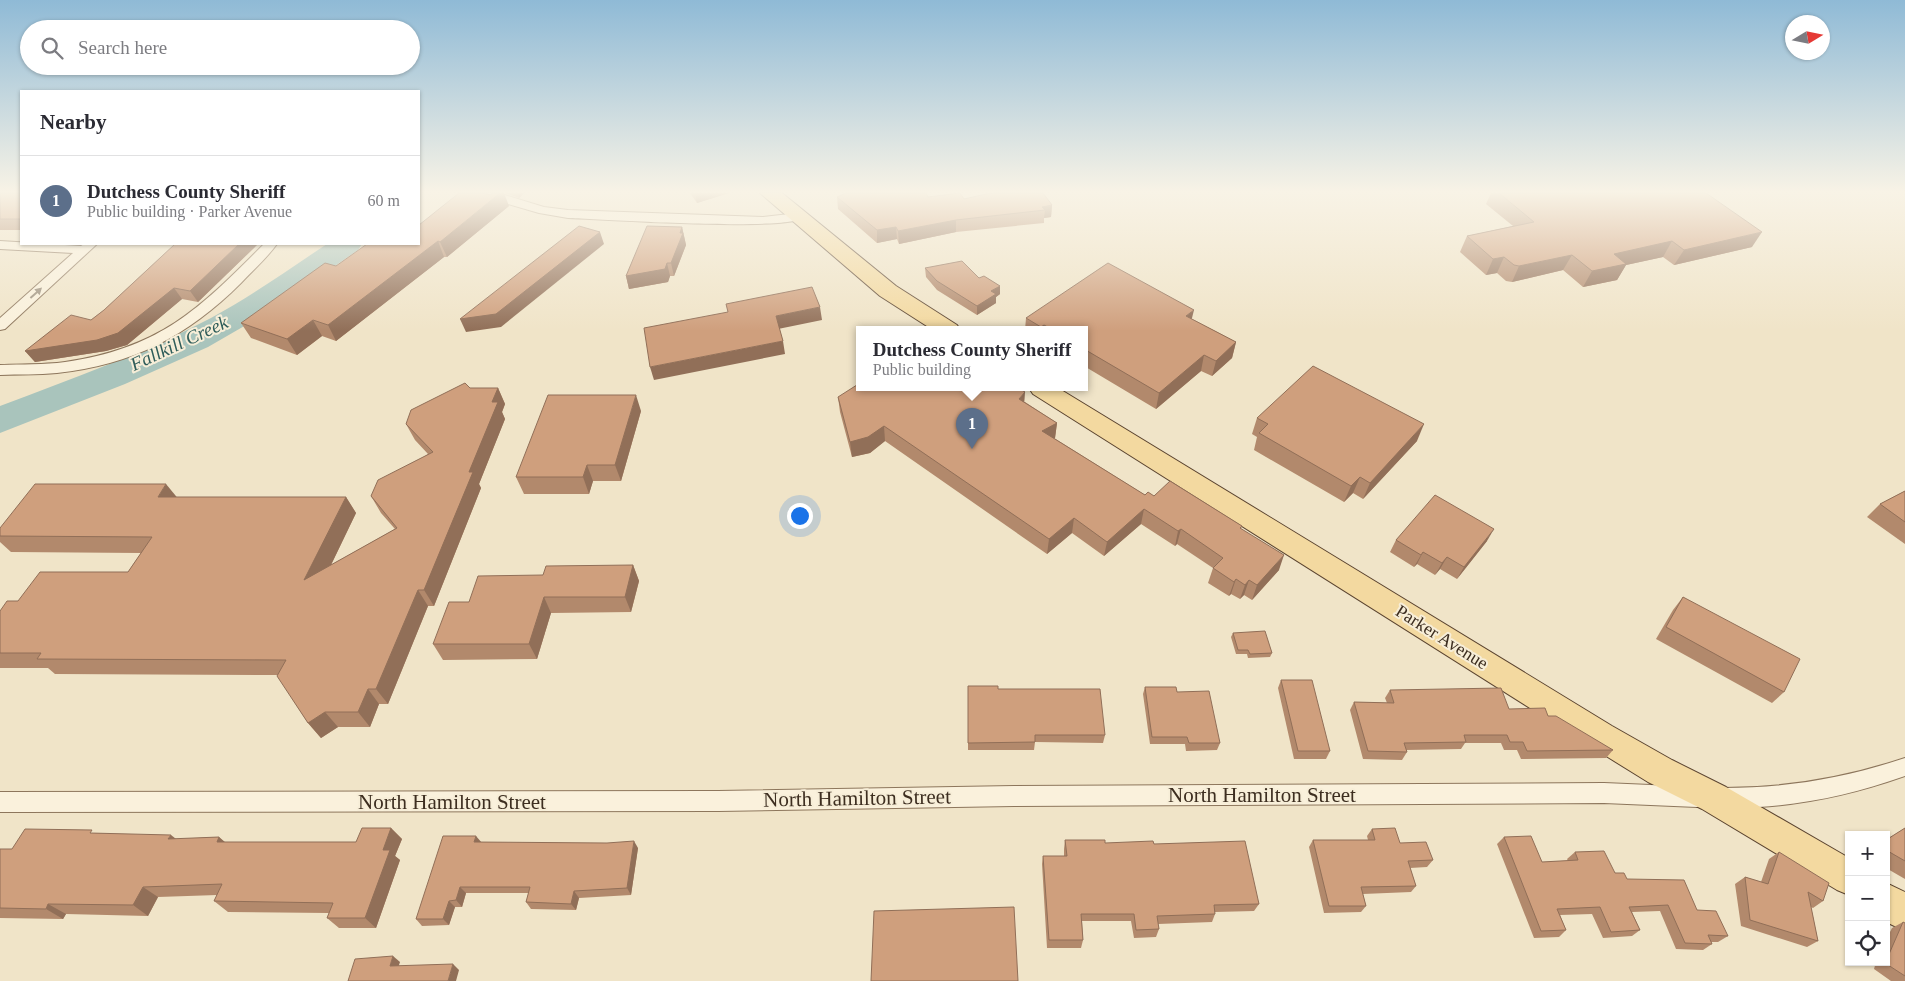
<!DOCTYPE html>
<meta charset="utf-8">
<style>
:root{--surface:#fff;--page:#f2f2f3;--text:#2b2b33;--muted:#7c7c81;--line:#e1e1e2;--accent:#ea580c}
body{margin:0;font-family:"Times New Roman",serif;background:var(--page);color:var(--text)}
.controls{position:absolute;right:15px;bottom:15px;display:grid;overflow:hidden;border-radius:0px;box-shadow:0 1px 4px #0004}
.controls button{width:45px;height:45px;display:grid;place-items:center;padding:0;border:0;border-bottom:1px solid var(--line);background:var(--surface);color:var(--text);font:25px sans-serif}
.compass{position:absolute;left:1785px;top:15px;width:45px;height:45px;border-radius:50%;background:var(--surface);box-shadow:0 1px 4px #0004;rotate:80deg}
.you{position:absolute;left:799px;top:515px;width:18px;height:18px;margin:-12px;border:4px solid #fff;border-radius:50%;background:#1a73e8;box-shadow:0 0 0 8px #1a73e833}
.badge{display:grid;place-items:center;width:32px;height:32px;border-radius:50%;background:var(--accent);color:#fff;font-size:16px;font-weight:700}
.pin{position:absolute;translate:-50% -41px;filter:drop-shadow(0 1px 2px #0008)}
.pin::after{content:'';position:absolute;top:26px;width:18px;height:15px;background:inherit;clip-path:polygon(0 0,100% 0,50% 100%)}
.popup{position:absolute;left:856px;top:326px;width:232px;height:65px;box-sizing:border-box;display:grid;place-content:center;border-radius:0px;background:var(--surface);filter:drop-shadow(0 1px 4px #0005);font-size:16px;white-space:nowrap;color:var(--muted)}
.popup b{font-size:19px;color:var(--text)}
.popup::after{content:'';position:absolute;left:50%;top:100%;margin-left:-10px;border:10px solid transparent;border-top-color:var(--surface)}
.list{margin:0;padding:0;list-style:none}
h2{display:flex;justify-content:space-between;align-items:center;height:65px;margin:0;padding:0 20px;font-size:21px}
h2 small{font-size:16px;font-weight:400;color:var(--muted)}
.list li{display:grid;grid-template-columns:32px 1fr auto;gap:15px;align-items:center;box-sizing:border-box;height:90px;padding:0 20px;border-top:1px solid var(--line)}
.list b{display:block;font-size:19px;white-space:nowrap}
.list p{margin:0;font-size:16px;white-space:nowrap;color:var(--muted)}
.list em{font-size:16px;font-style:normal;color:var(--muted)}
.icon{flex:none;width:28px;height:28px;fill:none;stroke:currentColor;stroke-width:2;stroke-linecap:round;stroke-linejoin:round}
.map{position:relative;flex:none;width:1905px;height:981px;overflow:hidden}
.search{position:absolute;background:var(--surface);box-shadow:0 1px 4px #0004;left:20px;top:20px;width:400px;height:55px;display:flex;align-items:center;gap:12px;box-sizing:border-box;padding:0 18px;border-radius:28px;color:var(--muted);font-size:19px}
.panel{position:absolute;background:var(--surface);box-shadow:0 1px 4px #0004;left:20px;top:90px;width:400px;height:155px;border-radius:0px}
.map>svg:first-child{display:block}
.lines{fill:none;stroke-linecap:round;stroke-linejoin:round}
.river{fill:#a9c4bc;fill-rule:evenodd}
.street-casing{stroke:#8d765c;stroke-width:2}
.primary-casing{stroke:#5b4430;stroke-width:2}
.street{fill:#faf1dc;fill-rule:evenodd}
.primary{fill:#f3d9a0;fill-rule:evenodd}
.wall{fill:#b2896c}
.shaded-wall{fill:#916f58}
.building{fill:#cf9f7d;stroke:#916f58}
.oneway{fill:#9c907e}
.labels{text-anchor:middle;dominant-baseline:central;stroke-width:4;stroke-linejoin:round;paint-order:stroke}
.street-label{font-size:18px;fill:#3d2e20;stroke:#f7eed8}
.water-label{font-size:19px;font-style:italic;fill:#2f5d5a;stroke:#f7eed8}
.near-street-label{font-size:21px;fill:#3d2e20;stroke:#f7eed8}
</style>
<div class="map">
<svg width="1905" height="981" viewBox="0 0 1905 981">
<rect width="100%" height="100%" fill="#f0e4c8"/>
<g class="lines">
<path class="river" d="M327,244h35l-4,6 -91,63 -59,34 -83,37 -125,49v-27c71,-27 144,-53 211,-88 41,-22 78,-49 116,-74z"/>
<g class="street-casing">
<g id="street">
<path d="M478,193h20l46,14 24,3 195,7 35,-4 6,4c-13,15 -205,2 -236,1l-29,-5 -59,-17z"/>
<polygon points="0,241 81,246 84,244 97,244 5,329 0,330 0,318 73,253 0,249"/>
<path d="M264,244h13c-10,14 -24,26 -36,39 -53,53 -109,82 -184,90 -19,2 -38,1 -57,2v-10c22,-1 44,0 65,-3 96,-14 134,-53 199,-118z"/>
<path d="M1905,758v18c-48,17 -96,28 -146,31 -14,1 -29,3 -42,-2l-3,-7 3,-7 7,-3c63,0 121,-10 181,-30z"/>
<polygon points="1604,783 1697,787 1704,790 1707,797 1704,804 1697,807 1604,803 1014,806 718,811 0,812 0,792 718,791 1014,786"/>
</g>
</g>
<g class="primary-casing">
<g id="primary">
<polygon points="760,193 782,193 896,286 957,325 960,330 933,330 880,296"/>
<polygon points="1029,388 1058,388 1612,726 1672,760 1726,787 1849,858 1849,895 1837,890 1702,809 1648,782 1590,746 1033,394"/>
<polygon points="1886,883 1905,892 1905,931 1886,922"/>
</g>
</g>
<use href="#street" class="street"/>
<use href="#primary" class="primary"/>
</g>
<g class="wall">
<rect x="0" y="193" width="21" height="37"/>
<polygon points="505,193 524,193 519,198"/>
<polygon points="690,193 729,193 697,203"/>
<polygon points="1491,193 1706,193 1752,247 1674,265 1663,257 1626,265 1617,280 1583,287 1563,270 1512,282 1506,281 1497,273 1486,275 1460,252 1467,236 1513,226 1486,204"/>
<polygon points="837,197 928,197 1052,205 1051,217 1044,218 1044,223 956,232 899,244 897,239 877,243 838,209"/>
<polygon points="509,206 447,257 444,257 336,341 322,336 297,355 251,338 241,323 336,266 419,244"/>
<polygon points="682,227 686,245 674,276 670,276 668,282 629,289 626,276"/>
<polygon points="175,244 258,244 198,302 182,299 127,345 106,351 35,362 25,351 91,320 104,310"/>
<polygon points="925,268 979,278 1000,294 996,297 996,303 977,315 937,290 926,277"/>
<polygon points="1026,318 1192,319 1236,342 1232,358 1212,376 1201,371 1156,409 1084,366 1084,330 1025,330"/>
<polygon points="470,388 498,388 505,404 502,412 505,419 479,484 481,488 434,606 428,606 388,704 379,704 370,727 338,727 321,738 308,723 278,675 55,674 48,668 0,668 0,611 18,601 128,572 141,553 11,552 0,542 0,536 177,497 346,497 356,513 331,565 395,529 381,513 371,496 428,454 415,440 406,424"/>
<polygon points="838,397 1025,402 1057,423 1055,438 1054,438 1145,495 1154,496 1242,526 1241,529 1279,570 1252,600 1244,595 1240,599 1231,594 1229,596 1208,583 1213,568 1177,544 1175,546 1141,524 1104,556 1072,533 1047,554 885,441 870,453 852,457 840,412"/>
<polygon points="641,411 621,481 593,481 589,494 524,494 516,477"/>
<polygon points="1257,418 1417,441 1363,499 1353,493 1344,502 1254,450 1257,437 1252,434"/>
<polygon points="1905,491 1905,544 1867,517 1880,504"/>
<polygon points="1396,540 1487,541 1457,579 1440,569 1435,575 1417,564 1414,567 1390,552"/>
<polygon points="633,565 639,581 631,612 551,613 537,659 443,660 433,644 469,602 543,575"/>
<polygon points="1683,597 1784,692 1772,703 1656,639 1673,610"/>
<polygon points="1233,633 1272,653 1270,657 1248,658 1247,654 1236,654 1231,637"/>
<polygon points="1281,680 1330,751 1326,759 1294,759 1278,688"/>
<polygon points="968,686 998,689 1105,735 1103,743 1035,742 1034,750 968,750"/>
<polygon points="1145,687 1177,692 1220,743 1217,750 1186,751 1185,744 1150,744 1143,694"/>
<polygon points="1390,690 1509,709 1548,716 1613,750 1606,758 1521,759 1517,750 1504,750 1501,743 1465,743 1461,749 1406,750 1407,752 1402,760 1363,759 1350,710 1354,702 1387,703 1385,698"/>
<polygon points="391,828 402,839 395,856 400,860 376,928 339,928 327,918 329,913 228,912 214,901 217,895 158,897 148,916 66,914 63,919 0,918 0,849 12,849 96,833 176,839 219,837 224,842 356,842"/>
<polygon points="1905,828 1905,879 1886,868 1886,840"/>
<polygon points="1372,829 1433,860 1427,867 1410,868 1416,886 1411,892 1363,894 1366,906 1361,912 1324,913 1309,847 1313,840 1368,840 1367,836"/>
<polygon points="1504,837 1542,862 1568,861 1567,859 1575,852 1627,879 1697,910 1728,936 1718,942 1711,942 1712,944 1703,950 1676,949 1660,911 1632,912 1640,930 1632,936 1603,938 1592,914 1560,915 1566,930 1559,937 1534,938 1497,844"/>
<polygon points="1065,840 1105,843 1154,844 1259,904 1254,911 1215,912 1215,914 1212,922 1158,924 1159,929 1156,937 1134,938 1131,921 1082,921 1083,940 1081,948 1047,948 1042,864 1043,856 1064,856 1064,849"/>
<polygon points="481,842 638,848 631,895 579,898 576,910 531,909 526,902 529,893 466,893 462,907 455,907 449,925 422,926 416,919"/>
<polygon points="1779,852 1823,901 1813,908 1811,907 1818,941 1807,947 1741,926 1735,884 1745,877 1761,882 1769,859"/>
<polygon points="1903,922 1905,923 1905,981 1891,981 1874,969 1876,962 1886,962 1886,940 1892,928"/>
</g>
<g class="shaded-wall">
<polygon points="500,193 504,193 509,206 447,257 440,242"/>
<polygon points="518,193 524,193 519,198"/>
<polygon points="695,193 729,193 697,203"/>
<polygon points="1052,205 1051,217 1044,218 1045,210 1042,207"/>
<polygon points="956,220 956,232 899,244 898,231"/>
<polygon points="682,227 686,245 674,276 671,263"/>
<polygon points="896,227 897,239 877,243 877,230"/>
<polygon points="600,232 604,244 501,327 466,332 460,319"/>
<polygon points="1762,232 1752,247 1674,265 1684,250"/>
<polygon points="438,241 444,257 336,341 328,325"/>
<polygon points="1672,241 1663,257 1626,265 1617,280 1583,287 1592,271 1614,254"/>
<polygon points="239,244 258,244 198,302 190,291"/>
<polygon points="1572,255 1563,270 1512,282 1519,266"/>
<polygon points="1504,257 1497,273 1486,275 1493,259"/>
<polygon points="667,263 670,276 668,282 629,289 626,276"/>
<polygon points="1000,286 1000,294 996,297 996,303 977,315 977,306 991,291"/>
<polygon points="174,288 182,299 127,345 106,351 35,362 25,351"/>
<polygon points="820,307 822,320 778,329 776,316"/>
<polygon points="1194,310 1190,326 1186,316"/>
<polygon points="313,320 322,336 297,355 287,339"/>
<polygon points="1044,325 1044,330 1041,330 1041,327"/>
<polygon points="783,341 785,354 654,380 650,367"/>
<polygon points="1236,342 1232,358 1212,376 1216,361"/>
<polygon points="1204,355 1201,371 1156,409 1159,393"/>
<polygon points="498,388 505,404 502,412 505,419 479,484 481,488 434,606 424,590 469,472 492,402"/>
<polygon points="1025,392 1024,407 1019,399"/>
<polygon points="636,395 641,411 621,481 615,465"/>
<polygon points="1057,423 1055,438 1041,446 1042,431"/>
<polygon points="1424,424 1417,441 1363,499 1370,483"/>
<polygon points="884,426 885,441 870,453 852,457 850,442"/>
<polygon points="587,465 593,481 589,494 583,477"/>
<polygon points="1360,477 1353,493 1344,502 1351,486"/>
<polygon points="166,484 180,501 158,497"/>
<polygon points="346,497 356,513 316,596 304,580"/>
<polygon points="1144,509 1141,524 1104,556 1107,542"/>
<polygon points="1074,518 1072,533 1047,554 1049,539"/>
<polygon points="1181,529 1177,544 1175,546 1178,531"/>
<polygon points="1494,529 1487,541 1457,579 1464,567"/>
<polygon points="1423,552 1417,564 1414,567 1421,555"/>
<polygon points="1284,555 1279,570 1252,600 1257,585"/>
<polygon points="1447,557 1440,569 1435,575 1442,563"/>
<polygon points="633,565 639,581 631,612 625,597"/>
<polygon points="1236,579 1231,594 1229,596 1234,582"/>
<polygon points="1249,580 1244,595 1240,599 1245,585"/>
<polygon points="418,590 428,606 388,704 376,689"/>
<polygon points="544,597 551,613 537,659 529,644"/>
<polygon points="368,689 379,704 370,727 358,712"/>
<polygon points="325,712 338,727 321,738 308,723"/>
<polygon points="391,828 402,839 395,856 400,860 376,928 365,918 383,850"/>
<polygon points="171,835 185,846 168,839"/>
<polygon points="476,836 482,843 474,842"/>
<polygon points="219,837 232,848 217,842"/>
<polygon points="634,841 638,848 631,895 627,888"/>
<polygon points="143,887 158,897 148,916 133,905"/>
<polygon points="460,887 466,893 462,907 456,900"/>
<polygon points="574,891 579,898 576,910 571,904"/>
<polygon points="449,901 455,907 449,925 443,919"/>
<polygon points="48,904 66,914 63,919 46,909"/>
<polygon points="393,956 400,962 397,971 390,966"/>
<polygon points="453,964 459,970 456,981 448,981"/>
</g>
<g class="building">
<rect x="0" y="193" width="21" height="26"/>
<polygon points="459,193 482,193 491,195 492,193 500,193 440,242 438,241 328,325 313,320 287,339 241,323 325,263 336,266 367,244 419,244 419,225"/>
<polygon points="846,193 926,193 928,197 960,193 964,199 986,194 995,193 1043,193 1052,205 1042,207 1045,210 956,220 898,231 896,227 877,230 837,197"/>
<polygon points="1499,193 1706,193 1762,232 1684,250 1672,241 1614,254 1626,264 1592,271 1572,255 1519,266 1514,265 1504,257 1493,259 1467,236 1534,222"/>
<polygon points="579,226 600,232 496,314 460,319"/>
<polygon points="647,226 682,227 680,233 683,233 671,263 667,263 665,269 626,276"/>
<polygon points="175,244 239,244 190,291 174,288 118,333 97,340 25,351 71,315 91,320 104,310"/>
<polygon points="962,261 979,278 984,276 1000,286 991,291 996,294 977,306 937,281 925,268"/>
<polygon points="1108,263 1194,310 1186,316 1236,342 1216,361 1204,355 1159,393 1084,349 1084,330 1053,330 1044,325 1041,327 1026,318"/>
<polygon points="812,287 820,307 776,316 783,341 650,367 644,328 728,312 726,304"/>
<polygon points="1313,366 1424,424 1370,483 1360,477 1351,486 1259,433 1268,424 1257,418"/>
<polygon points="465,383 470,388 498,388 492,402 498,402 469,472 473,472 424,590 418,590 376,689 368,689 358,712 325,712 308,723 277,676 286,660 37,659 41,653 0,653 0,611 7,601 18,601 40,572 128,572 152,537 0,536 0,528 35,484 166,484 158,497 346,497 304,580 397,528 371,496 378,480 433,452 406,424 411,410"/>
<polygon points="860,383 860,388 1018,388 1025,392 1019,399 1057,423 1042,431 1145,495 1148,492 1154,496 1170,481 1242,526 1240,528 1284,555 1257,585 1249,580 1245,585 1236,579 1234,582 1213,568 1223,558 1181,529 1178,531 1144,509 1107,542 1074,518 1049,539 884,426 868,437 850,442 838,397"/>
<polygon points="548,395 636,395 615,465 587,465 583,477 516,477"/>
<polygon points="1905,491 1905,522 1880,504"/>
<polygon points="1435,495 1494,529 1464,567 1447,557 1442,563 1423,552 1421,555 1396,540"/>
<polygon points="633,565 625,597 544,597 529,644 433,644 449,602 469,602 478,576 543,575 546,566"/>
<polygon points="1683,597 1800,659 1784,692 1666,627"/>
<polygon points="1265,631 1272,653 1250,654 1248,650 1238,650 1233,633"/>
<polygon points="1281,680 1312,680 1330,751 1298,751"/>
<polygon points="968,686 998,686 998,689 1100,689 1105,735 1035,735 1035,742 968,743"/>
<polygon points="1145,687 1176,687 1177,692 1209,691 1220,743 1189,743 1187,737 1152,737"/>
<polygon points="1501,688 1509,709 1545,708 1548,716 1556,716 1613,750 1527,751 1523,742 1510,742 1507,735 1464,735 1466,742 1404,743 1407,752 1368,751 1354,702 1394,703 1390,690"/>
<polygon points="362,828 391,828 383,850 390,850 365,918 327,918 333,903 214,901 222,884 143,887 133,905 48,904 46,909 0,908 0,849 12,849 25,829 92,830 90,833 171,835 168,839 219,837 217,842 356,842"/>
<polygon points="1395,828 1400,843 1426,842 1433,860 1408,861 1416,886 1361,887 1366,906 1329,906 1313,840 1375,840 1372,829"/>
<polygon points="1905,828 1905,861 1886,850 1886,840"/>
<polygon points="443,836 476,836 474,842 607,843 634,841 627,888 574,891 571,904 526,902 530,887 460,887 456,900 449,901 443,919 416,919"/>
<polygon points="1531,836 1542,862 1578,860 1575,852 1604,851 1615,873 1624,873 1627,879 1684,880 1697,910 1716,911 1728,936 1708,935 1712,944 1685,943 1668,905 1629,907 1640,930 1611,932 1600,907 1557,909 1566,930 1541,931 1504,837"/>
<polygon points="1065,840 1105,840 1105,843 1153,841 1154,844 1245,841 1259,904 1214,905 1215,914 1157,916 1159,929 1136,930 1134,914 1081,914 1083,940 1049,940 1043,856 1067,856"/>
<polygon points="1779,852 1829,883 1823,901 1808,892 1818,941 1750,920 1745,877 1768,884"/>
<polygon points="1014,907 1018,981 871,981 874,911"/>
<polygon points="1903,922 1905,923 1905,976 1885,963 1886,962 1886,961"/>
<polygon points="393,956 390,966 453,964 448,981 348,981 355,959"/>
</g>
<defs><path id="oneway-solid" d="M-6-.8H1V-3.2L6.5 0L1 3.2V.8H-6Z" transform="scale(1.25)"/></defs>
<use class="oneway" href="#oneway-solid" transform="translate(36 293) rotate(-42)"/>
<linearGradient id="sky" x2="0" y2="1"><stop stop-color="#8fbad6"/><stop offset="0.58" stop-color="#f8f3e6"/><stop offset="1" stop-color="#f8f3e6" stop-opacity="0"/></linearGradient>
<rect width="1905" height="331" fill="url(#sky)"/>
<g class="labels">
<g class="street-label">
<text transform="translate(1442 637) rotate(32)">Parker Avenue</text>
</g>
<g class="water-label">
<text transform="translate(179 343) rotate(-25)">Fallkill Creek</text>
</g>
<g class="near-street-label">
<text x="1262" y="795">North Hamilton Street</text>
<text transform="translate(857 798) rotate(-1)">North Hamilton Street</text>
<text x="452" y="802">North Hamilton Street</text>
</g>
</g>
</svg>
<div class="controls">
<button>+</button>
<button>−</button>
<button><svg class="icon" aria-label="locate" viewBox="0 0 24 24"><circle cx="12" cy="12" r="6"/><path d="M12 2v4M12 18v4M2 12h4M18 12h4"/></svg></button>
</div>
<svg class="compass" viewBox="-18 -18 36 36"><path d="M0-13l5 13h-10z" fill="#e53935"/><path d="M0 13l5-13h-10z" fill="#7c7c81"/></svg>
<div class="you"></div>
<div class="pin badge" style="left:972px;top:449px;background:#5c6f8a">1</div>
<div class="popup"><b>Dutchess County Sheriff</b>Public building</div>
<div class="search"><svg class="icon" aria-label="search" viewBox="0 0 24 24"><circle cx="10" cy="10" r="6"/><path d="M15 15l6 6"/></svg>Search here</div>
<section class="panel">
<h2>Nearby<small></small></h2>
<ul class="list">
<li><span class="badge" style="background:#5c6f8a">1</span><div><b>Dutchess County Sheriff</b><p>Public building · Parker Avenue</p></div><em>60 m</em></li>
</ul>
</section>
</div>
